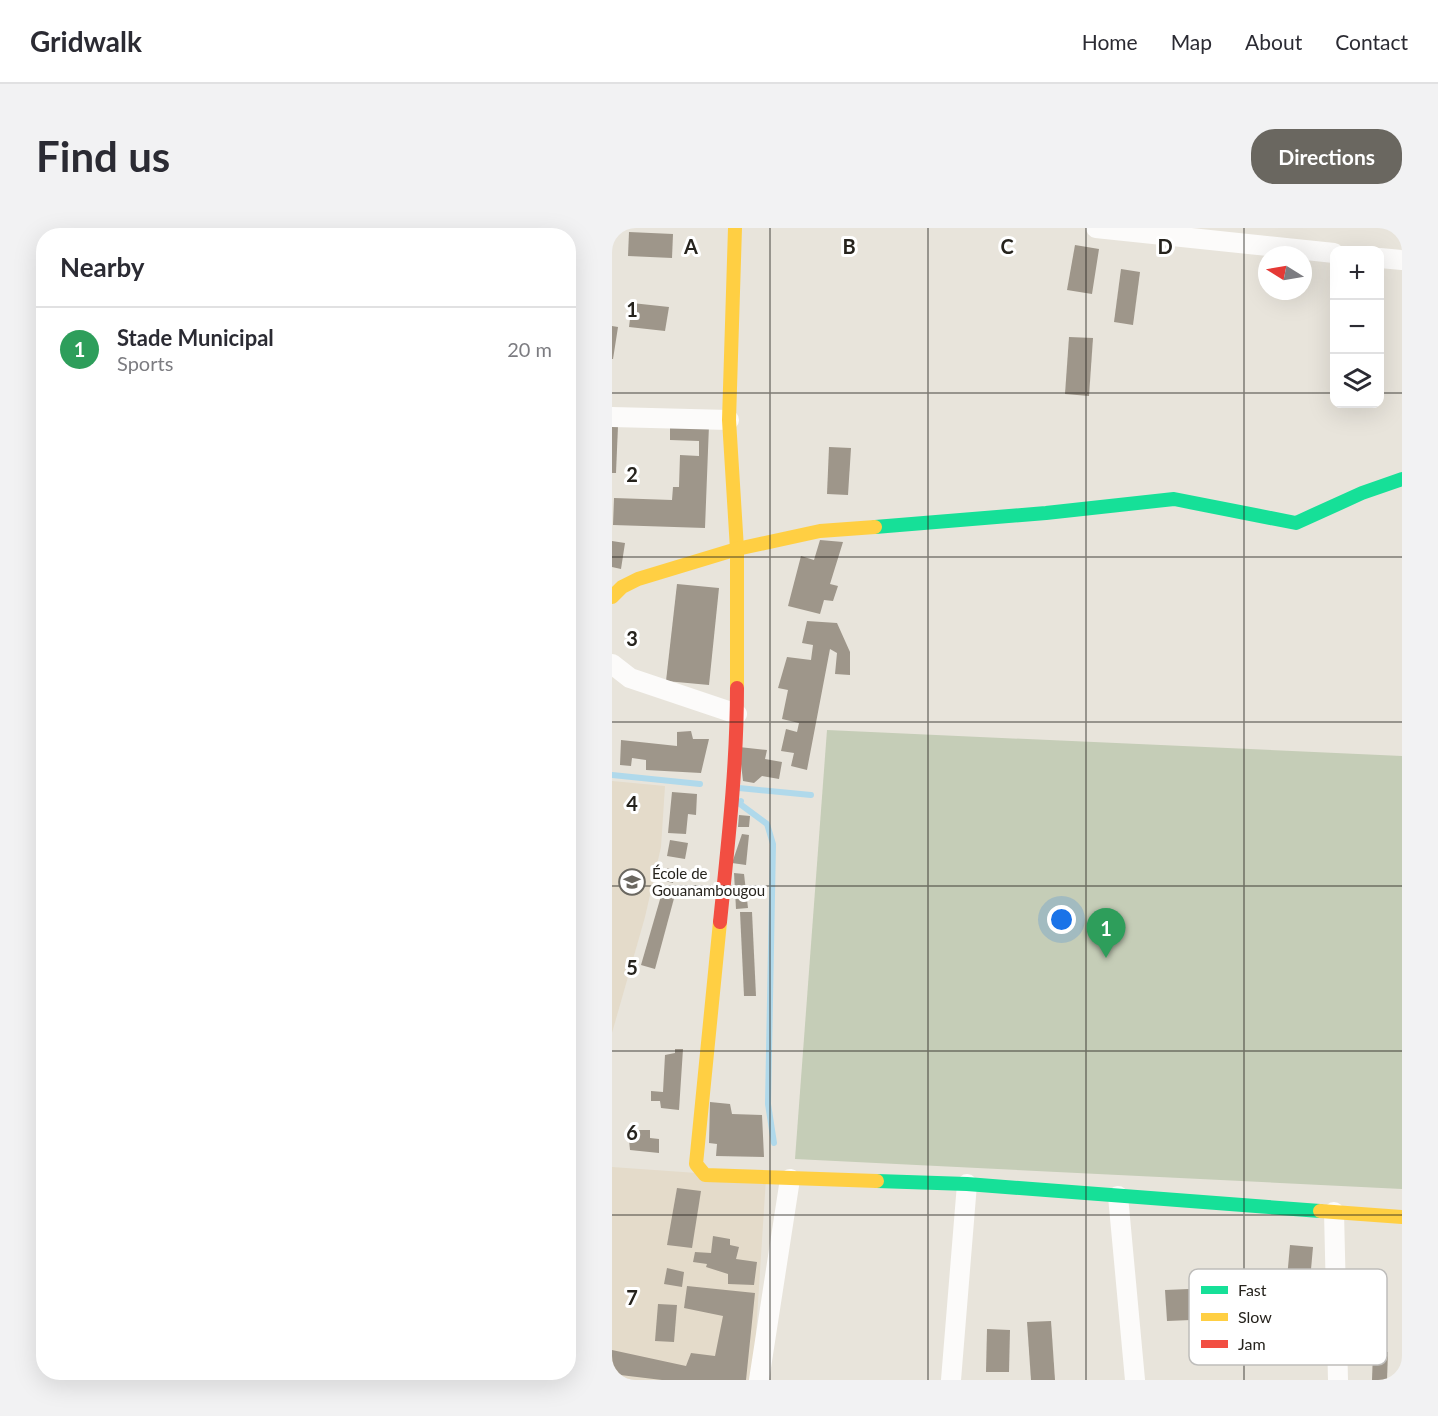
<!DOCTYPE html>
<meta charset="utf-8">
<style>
:root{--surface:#fff;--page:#f2f2f3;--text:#2b2b33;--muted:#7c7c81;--line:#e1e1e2;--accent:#6a6760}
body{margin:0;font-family:Lato,sans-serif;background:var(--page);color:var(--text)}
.controls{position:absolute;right:18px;top:18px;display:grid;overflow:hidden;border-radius:12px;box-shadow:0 6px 24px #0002}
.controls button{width:54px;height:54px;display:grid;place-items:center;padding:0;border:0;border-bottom:2px solid var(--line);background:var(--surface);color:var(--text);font:30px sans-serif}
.compass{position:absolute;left:646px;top:18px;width:54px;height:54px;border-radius:50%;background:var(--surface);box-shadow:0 6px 24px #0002;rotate:281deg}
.you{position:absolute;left:450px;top:692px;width:21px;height:21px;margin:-15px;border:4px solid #fff;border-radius:50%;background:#1a73e8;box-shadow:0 0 0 9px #1a73e833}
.badge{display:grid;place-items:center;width:39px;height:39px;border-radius:50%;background:var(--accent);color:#fff;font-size:20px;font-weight:700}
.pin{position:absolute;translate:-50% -50px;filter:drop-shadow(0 2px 3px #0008)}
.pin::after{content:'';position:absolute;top:32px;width:21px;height:18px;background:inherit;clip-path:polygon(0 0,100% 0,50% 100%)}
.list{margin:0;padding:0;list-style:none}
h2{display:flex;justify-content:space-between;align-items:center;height:78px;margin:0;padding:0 24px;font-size:26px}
h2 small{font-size:20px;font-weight:400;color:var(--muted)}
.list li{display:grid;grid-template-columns:39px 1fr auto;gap:18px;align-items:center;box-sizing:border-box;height:84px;padding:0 24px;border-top:2px solid var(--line)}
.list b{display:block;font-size:22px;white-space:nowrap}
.list p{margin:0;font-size:20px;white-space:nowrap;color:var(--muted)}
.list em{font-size:20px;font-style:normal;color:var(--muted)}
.icon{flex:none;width:33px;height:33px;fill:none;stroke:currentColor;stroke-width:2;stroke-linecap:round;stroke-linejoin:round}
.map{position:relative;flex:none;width:790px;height:1152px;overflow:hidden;border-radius:24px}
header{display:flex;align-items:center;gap:36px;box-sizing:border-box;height:84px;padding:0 30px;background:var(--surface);border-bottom:2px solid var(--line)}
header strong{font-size:28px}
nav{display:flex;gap:33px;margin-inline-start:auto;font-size:21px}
.intro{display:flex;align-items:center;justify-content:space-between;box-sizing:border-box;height:144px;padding:0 36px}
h1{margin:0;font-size:42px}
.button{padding:15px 27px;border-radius:24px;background:var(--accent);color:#fff;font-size:21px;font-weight:700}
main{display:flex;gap:36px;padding:0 36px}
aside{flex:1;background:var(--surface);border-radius:24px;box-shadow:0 6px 24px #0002}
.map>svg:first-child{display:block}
.built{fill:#e4dbca}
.green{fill:#c5cdb7}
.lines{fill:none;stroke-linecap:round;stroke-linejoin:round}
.stream{stroke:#b0d9eb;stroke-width:6}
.building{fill:#9e968a}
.street{stroke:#fcfbfa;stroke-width:20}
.fast{stroke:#16e098;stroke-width:14}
.slow{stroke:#ffcf43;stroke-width:14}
.jam{stroke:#f24e42;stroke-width:14}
.grid{fill:none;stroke:#26231d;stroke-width:1.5;stroke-opacity:0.55}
.labels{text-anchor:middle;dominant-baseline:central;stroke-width:6;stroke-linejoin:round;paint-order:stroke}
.poi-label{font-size:15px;fill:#26231d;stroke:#fff;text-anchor:start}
.key{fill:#fff;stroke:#bebdbb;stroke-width:1.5}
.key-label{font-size:16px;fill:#26231d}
.grid-label{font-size:20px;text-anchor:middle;font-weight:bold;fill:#26231d;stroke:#fff;stroke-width:6;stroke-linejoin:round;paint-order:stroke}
</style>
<header>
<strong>Gridwalk</strong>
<nav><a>Home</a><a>Map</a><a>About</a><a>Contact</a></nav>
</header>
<div class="intro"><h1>Find us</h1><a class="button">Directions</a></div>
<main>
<aside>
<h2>Nearby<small></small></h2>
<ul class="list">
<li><span class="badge" style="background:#2e9e5b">1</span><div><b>Stade Municipal</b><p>Sports</p></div><em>20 m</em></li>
</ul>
</aside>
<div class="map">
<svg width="790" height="1152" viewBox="0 0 790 1152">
<rect width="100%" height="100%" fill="#e8e4db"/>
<g class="built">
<polygon points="0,553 53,558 49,619 33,689 0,805"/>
<polygon points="0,939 154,950 141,1152 0,1152"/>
</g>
<polygon class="green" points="215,502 790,528 790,961 183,931"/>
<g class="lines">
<g class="stream">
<polyline points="0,547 88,556"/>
<polyline points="127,560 199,567"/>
<polyline points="129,573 128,576 155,596 161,616 156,876 162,915"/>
</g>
</g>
<g class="building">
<polygon points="17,4 61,6 60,30 16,28"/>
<polygon points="463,17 487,21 480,66 455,62"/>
<polygon points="509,41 528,44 521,97 502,94"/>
<polygon points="20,75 57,79 53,103 17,99"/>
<polygon points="0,98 6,99 1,131 0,131"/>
<polygon points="457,109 481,110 477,168 453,166"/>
<polygon points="58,196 97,197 93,300 1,297 2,270 60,272 61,259 67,259 68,227 87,228 87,213 58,212"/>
<polygon points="0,198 6,198 4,245 0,245"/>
<polygon points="217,219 239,220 236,267 215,266"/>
<polygon points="208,312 231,314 218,356 226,358 221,373 212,372 208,386 176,378 189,328 202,332"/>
<polygon points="0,313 13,315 9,341 0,339"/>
<polygon points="65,356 107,360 97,457 54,453"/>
<polygon points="195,393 225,395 238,424 238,447 223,446 225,425 218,421 195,542 179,538 182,525 169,523 174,501 185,504 187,495 170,491 176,462 166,460 175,429 199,432 201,417 190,415"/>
<polygon points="79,503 81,511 97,511 89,545 34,542 34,532 20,530 19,538 8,537 9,512 65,518 65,504"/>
<polygon points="127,519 155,522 153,531 170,534 167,551 150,548 142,555 131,553"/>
<polygon points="60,564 85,566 84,587 76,586 74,606 56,605"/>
<polygon points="127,587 138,588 137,599 126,599"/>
<polygon points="130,606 137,607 134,637 120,635"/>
<polygon points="58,612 76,615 73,631 55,628"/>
<polygon points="55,640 64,642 61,655 53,653"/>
<polygon points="122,645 132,646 136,680 124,681"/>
<polygon points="51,661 64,663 43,741 29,737"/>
<polygon points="128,684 140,684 144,768 132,768"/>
<polygon points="63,821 71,821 67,882 49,880 48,873 39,873 39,863 51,864 53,827 63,825"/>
<polygon points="98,874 118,876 120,886 150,887 152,929 104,928 105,916 97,915"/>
<polygon points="24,902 38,902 38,910 47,911 47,925 18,922 17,912 23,911"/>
<polygon points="65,960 89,963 80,1020 55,1017"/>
<polygon points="101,1008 118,1011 118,1017 127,1019 124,1031 145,1034 142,1057 116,1056 116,1046 94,1039 95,1036 81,1034 83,1024 99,1025"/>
<polygon points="678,1017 701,1019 697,1064 674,1062"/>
<polygon points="55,1040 72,1044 70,1059 52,1056"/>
<polygon points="75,1058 143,1065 134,1152 50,1152 0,1146 0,1122 74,1138 79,1125 103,1128 111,1088 72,1080"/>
<polygon points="577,1061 579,1092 555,1093 553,1062"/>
<polygon points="46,1076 65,1077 62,1114 43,1113"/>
<polygon points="439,1093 443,1152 419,1152 415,1094"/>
<polygon points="375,1101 398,1102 397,1144 374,1144"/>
<polygon points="761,1124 776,1124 775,1152 760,1152"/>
</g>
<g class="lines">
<g class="street">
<polyline points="484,0 722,25"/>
<polyline points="768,30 790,32"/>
<polyline points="0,189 117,192"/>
<polyline points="0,436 18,450 125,486"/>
<polyline points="506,968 523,1152"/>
<polyline points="722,984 726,1152"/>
<polyline points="147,1152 178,951"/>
<polyline points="339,1152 355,956"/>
</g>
<g class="fast">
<polyline points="263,299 434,285 562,271 684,295 750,265 790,251"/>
<polyline points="265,953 355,956 708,983"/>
</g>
<g class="slow">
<polyline points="123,0 117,192 125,321 125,460"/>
<polyline points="0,369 10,359 26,351 125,321 208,303 263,299"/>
<polyline points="108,694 84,936 93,947 265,953"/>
<polyline points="708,983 790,989"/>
</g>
<path class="jam" d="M108,694c8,-78 17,-156 17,-234"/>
</g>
<path class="grid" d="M158,0v1152M316,0v1152M474,0v1152M632,0v1152M0,165h722M768,165h22M0,329h790M0,494h790M0,658h790M0,823h790M0,987h790"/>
<defs>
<g id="school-ring" transform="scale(1.35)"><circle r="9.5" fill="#fff" stroke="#6a6760" stroke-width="1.5"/><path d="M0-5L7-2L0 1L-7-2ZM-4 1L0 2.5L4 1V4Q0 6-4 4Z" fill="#6a6760"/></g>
</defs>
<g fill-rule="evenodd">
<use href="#school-ring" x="20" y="654"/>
</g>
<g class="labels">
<g class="poi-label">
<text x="40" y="645">École de<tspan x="40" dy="17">Gouanambougou</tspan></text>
</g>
</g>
<rect x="577" y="1041" width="198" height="96" rx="9" class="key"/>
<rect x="589" y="1058" width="27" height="8" fill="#16e098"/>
<rect x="589" y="1085" width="27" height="8" fill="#ffcf43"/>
<rect x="589" y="1112" width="27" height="8" fill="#f24e42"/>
<g class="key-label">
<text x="626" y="1068">Fast</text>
<text x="626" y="1095">Slow</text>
<text x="626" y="1122">Jam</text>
</g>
<g class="grid-label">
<text x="79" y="26">A</text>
<text x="237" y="26">B</text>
<text x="395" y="26">C</text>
<text x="553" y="26">D</text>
<text x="20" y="89">1</text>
<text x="20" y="254">2</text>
<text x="20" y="418">3</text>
<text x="20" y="583">4</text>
<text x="20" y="747">5</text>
<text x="20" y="912">6</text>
<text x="20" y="1077">7</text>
</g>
</svg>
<div class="controls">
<button>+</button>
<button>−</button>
<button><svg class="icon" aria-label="layers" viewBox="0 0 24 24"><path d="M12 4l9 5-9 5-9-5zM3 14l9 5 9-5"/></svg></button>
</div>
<svg class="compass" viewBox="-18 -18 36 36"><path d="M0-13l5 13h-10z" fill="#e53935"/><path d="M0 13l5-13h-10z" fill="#7c7c81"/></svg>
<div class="you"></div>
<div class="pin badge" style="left:494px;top:730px;background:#2e9e5b">1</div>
</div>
</main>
